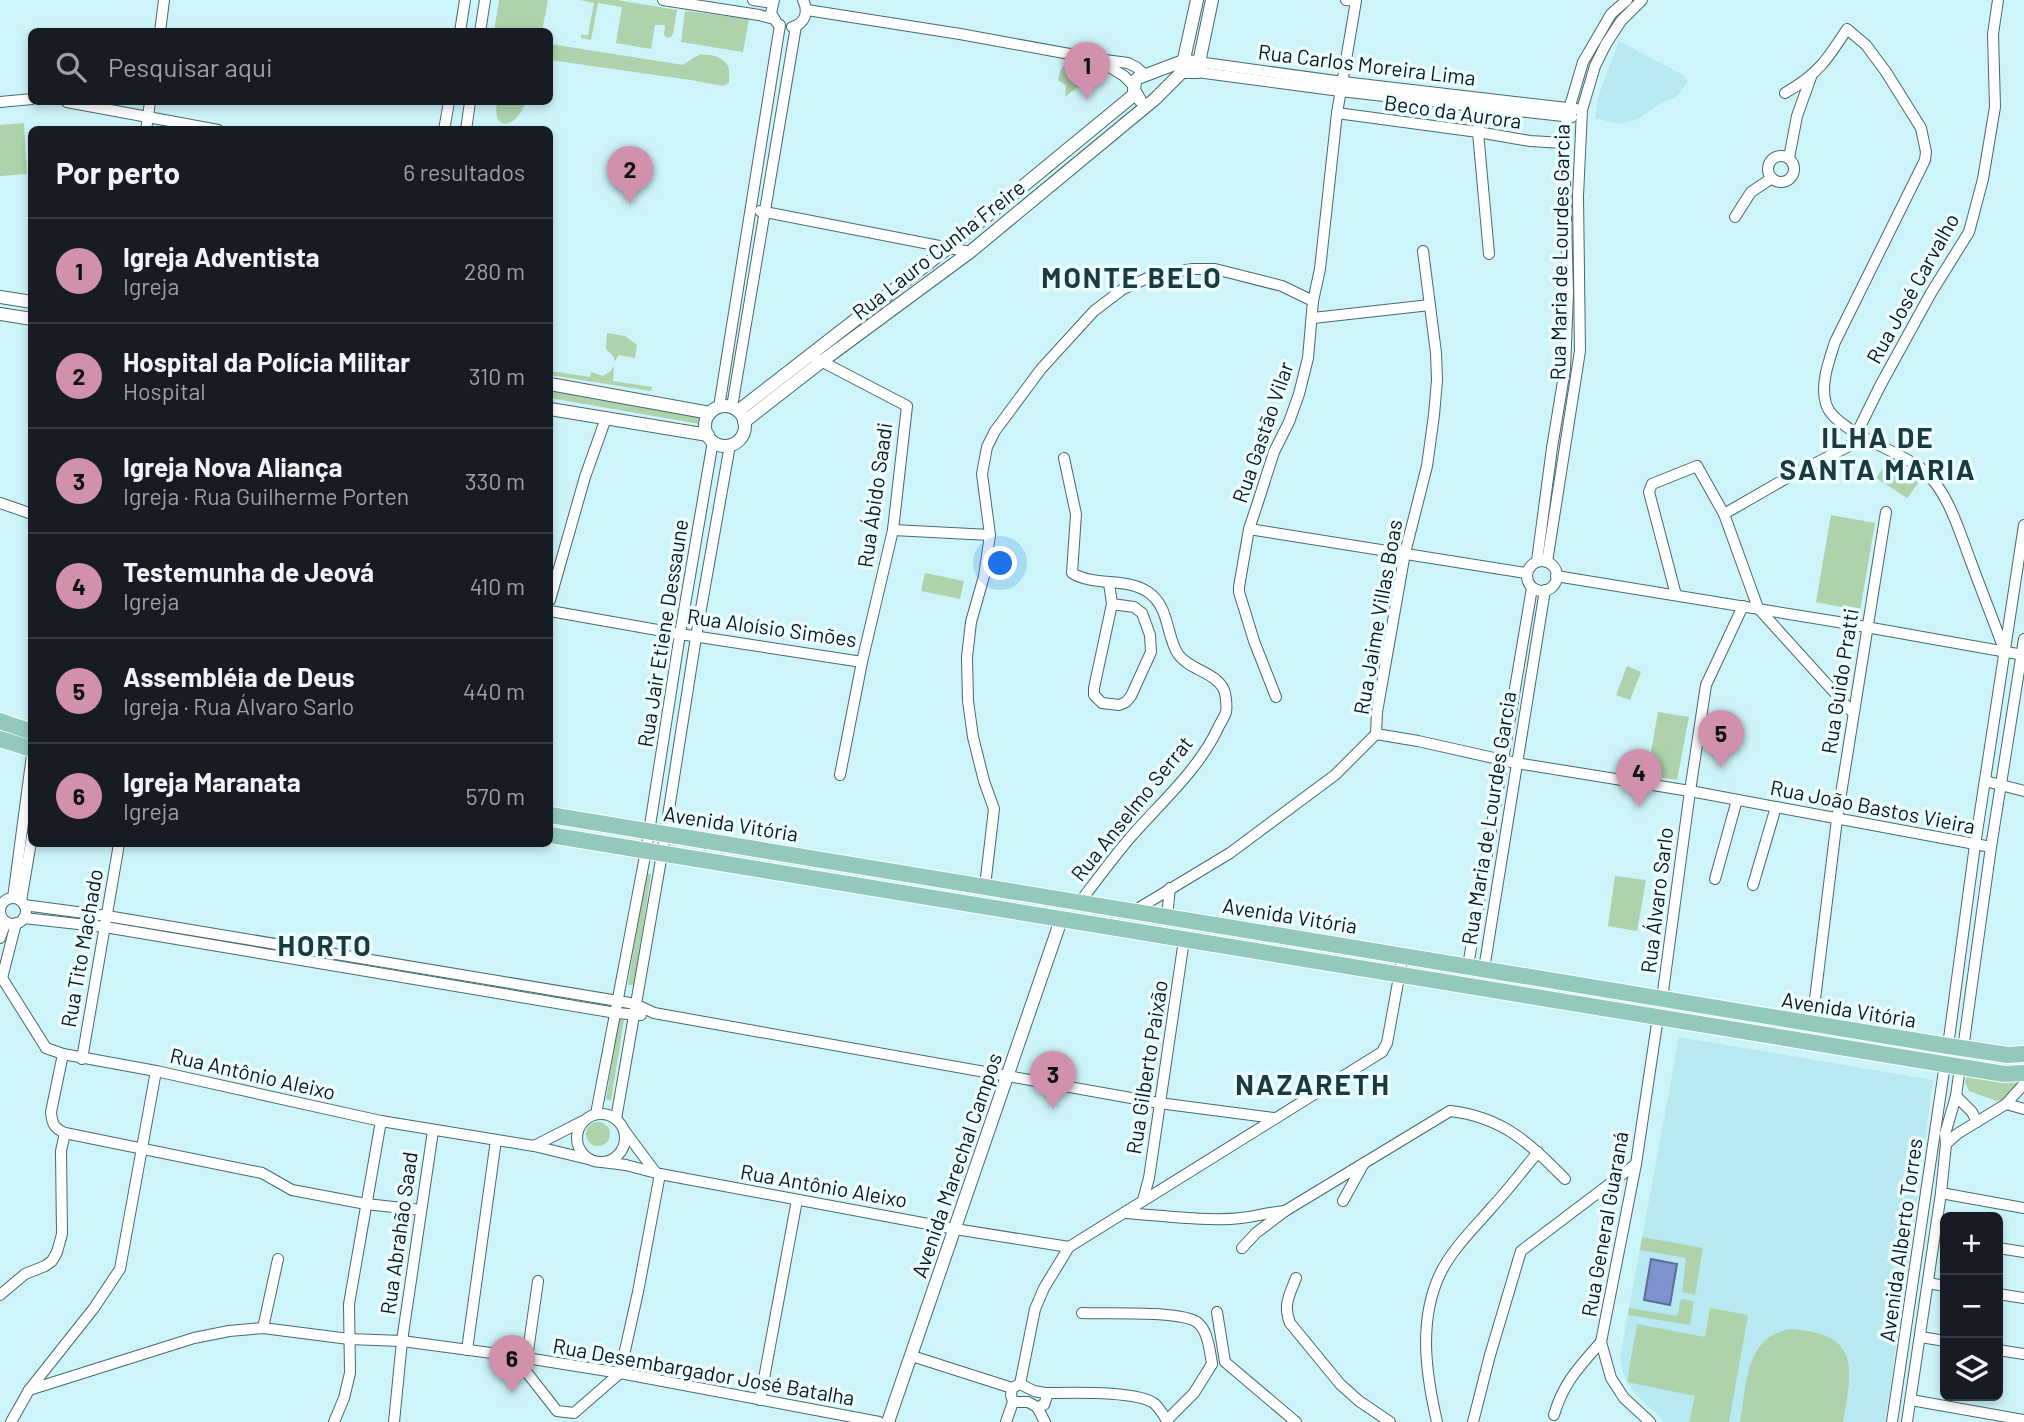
<!DOCTYPE html>
<html lang="pt">
<meta charset="utf-8">
<style>
:root{--surface:#171b24;--page:#20242c;--text:#f1f3f6;--muted:#9ea1a6;--line:#363941;--accent:#d190ac}
body{margin:0;font-family:Barlow,sans-serif;background:var(--page);color:var(--text)}
.controls{position:absolute;right:21px;bottom:21px;display:grid;overflow:hidden;border-radius:10px;box-shadow:0 4px 10px #0003}
.controls button{width:63px;height:63px;display:grid;place-items:center;padding:0;border:0;border-bottom:2px solid var(--line);background:var(--surface);color:var(--text);font:35px sans-serif}
.you{position:absolute;left:1001px;top:564px;width:24px;height:24px;margin:-18px;border:5px solid #fff;border-radius:50%;background:#1a73e8;box-shadow:0 0 0 10px #1a73e833}
.badge{display:grid;place-items:center;width:46px;height:46px;border-radius:50%;background:var(--accent);color:#111;font-size:23px;font-weight:700}
.pin{position:absolute;translate:-50% -58px;filter:drop-shadow(0 2px 4px #0008)}
.pin::after{content:'';position:absolute;top:37px;width:24px;height:21px;background:inherit;clip-path:polygon(0 0,100% 0,50% 100%)}
.list{margin:0;padding:0;list-style:none}
h2{display:flex;justify-content:space-between;align-items:center;height:91px;margin:0;padding:0 28px;font-size:30px}
h2 small{font-size:23px;font-weight:400;color:var(--muted)}
.list li{display:grid;grid-template-columns:46px 1fr auto;gap:21px;align-items:center;box-sizing:border-box;height:105px;padding:0 28px;border-top:2px solid var(--line)}
.list b{display:block;font-size:26px;white-space:nowrap}
.list p{margin:0;font-size:23px;white-space:nowrap;color:var(--muted)}
.list em{font-size:23px;font-style:normal;color:var(--muted)}
.icon{flex:none;width:38px;height:38px;fill:none;stroke:currentColor;stroke-width:2;stroke-linecap:round;stroke-linejoin:round}
.map{position:relative;flex:none;width:2024px;height:1422px;overflow:hidden}
.search{position:absolute;background:var(--surface);box-shadow:0 4px 10px #0003;left:28px;top:28px;width:525px;height:77px;display:flex;align-items:center;gap:18px;box-sizing:border-box;padding:0 24px;border-radius:10px;color:var(--muted);font-size:26px}
.panel{position:absolute;background:var(--surface);box-shadow:0 4px 10px #0003;left:28px;top:126px;width:525px;height:721px;border-radius:10px}
.map>svg:first-child{display:block}
.built{fill:#b9e9f0}
.green{fill:#add2ac}
.water{fill:#7f92ce;stroke:#5c6e98;stroke-width:2}
.lines{fill:none;stroke-linecap:round;stroke-linejoin:round}
.minor-casing{stroke:#47696e;stroke-width:12}
.tertiary-casing{stroke:#47696e;stroke-width:14}
.primary-casing{stroke:#fff;stroke-width:18}
.minor{stroke:#fff;stroke-width:10}
.tertiary{stroke:#fff;stroke-width:12}
.primary{stroke:#93c9bc;stroke-width:16}
.labels{text-anchor:middle;dominant-baseline:central;stroke-width:7;stroke-linejoin:round;paint-order:stroke}
.street-label{font-size:21px;fill:#0a191b;stroke:#edfcfe}
.district-label{font-size:28px;font-weight:bold;letter-spacing:2px;fill:#193b3f;stroke:#edfcfe}
</style>
<div class="map">
<svg width="2024" height="1422" viewBox="0 0 2024 1422">
<rect width="100%" height="100%" fill="#cdf4f9"/>
<g class="built">
<polygon points="1619,41 1685,76 1684,79 1688,81 1679,94 1673,99 1665,101 1637,119 1619,124 1595,118 1599,94"/>
<polygon points="1679,1037 1933,1080 1913,1229 1907,1233 1906,1240 1911,1243 1885,1422 1665,1422 1634,1393 1624,1376 1620,1358"/>
</g>
<g class="green">
<polygon points="499,0 548,0 542,31 494,31"/>
<polygon points="580,0 617,0 677,10 673,34 671,37 667,38 664,35 665,25 655,25 651,49 616,43 622,7 598,3 591,40 581,38 581,35 588,35 594,3"/>
<polygon points="685,11 749,19 743,52 681,42"/>
<path d="M550,44l133,21c5,-3 9,-7 14,-9 9,-4 27,1 31,10 2,5 1,11 1,17l-6,3 -32,-6 -141,-20z"/>
<polygon points="1064,66 1094,72 1095,73 1065,97 1066,85 1058,80 1061,69"/>
<path d="M497,102h28c-5,23 -34,34 -28,0z"/>
<polygon points="24,123 27,174 0,176 0,125"/>
<polygon points="607,333 625,336 637,345 635,358 619,355 614,362 614,357 606,349"/>
<polygon points="614,366 613,381 652,387 651,391 550,375 550,371 590,377 591,372 603,376 611,371"/>
<polygon points="550,389 701,415 700,424 550,398"/>
<polygon points="1887,462 1919,482 1907,498 1876,478"/>
<polygon points="1831,515 1875,523 1860,611 1816,602"/>
<polygon points="925,573 964,581 960,599 921,591"/>
<polygon points="1627,666 1641,672 1630,700 1616,695"/>
<polygon points="1658,712 1689,717 1677,780 1647,775"/>
<polygon points="645,874 651,874 634,985 628,985"/>
<polygon points="1615,876 1646,880 1637,931 1608,926"/>
<polygon points="619,1019 624,1020 611,1101 606,1099"/>
<polygon points="1968,1073 2024,1081 2005,1100 1997,1101 1969,1091 1965,1082"/>
<circle cx="598" cy="1134" r="12"/>
<polygon points="1642,1237 1703,1248 1695,1295 1682,1292 1686,1258 1640,1250"/>
<polygon points="1681,1299 1694,1301 1690,1325 1628,1315 1629,1308 1677,1316"/>
<polygon points="1710,1308 1748,1315 1729,1422 1689,1422 1695,1396 1627,1382 1637,1324 1705,1337"/>
<path d="M1791,1329c69,4 62,39 52,93h-103c7,-37 4,-86 51,-93z"/>
</g>
<polygon class="water" points="1651,1259 1677,1264 1670,1305 1644,1300"/>
<g class="lines">
<g class="minor-casing">
<g id="minor">
<polyline points="663,0 759,15 774,19"/>
<polyline points="753,0 773,3"/>
<polyline points="774,0 771,13 777,23"/>
<polyline points="807,10 960,34 1097,59 1128,63 1136,67 1145,75"/>
<path d="M792,27c13,-3 17,-15 11,-27"/>
<polyline points="160,32 164,0"/>
<polyline points="460,32 465,0"/>
<polyline points="480,32 485,0"/>
<polyline points="1100,61 1124,76 1134,86"/>
<polyline points="1198,62 1343,82 1576,109"/>
<polyline points="1197,72 1340,91 1572,117"/>
<path d="M1785,93c33,-19 42,-33 62,-64l19,16 20,27 35,56 5,24 -1,8 -90,182c-6,19 -15,42 -9,62 8,27 74,47 96,65 26,21 37,62 49,93 11,30 23,60 34,90"/>
<polyline points="0,102 32,99"/>
<polyline points="67,102 218,130"/>
<polyline points="1482,107 1478,132 1489,254"/>
<polyline points="1337,113 1478,132 1530,141 1564,143"/>
<polyline points="146,130 150,102"/>
<polyline points="444,130 449,102"/>
<polyline points="466,130 470,102"/>
<circle cx="1781" cy="169" r="13"/>
<polyline points="1789,158 1797,116 1811,77"/>
<polyline points="760,211 970,252"/>
<polyline points="1735,217 1751,192 1772,178"/>
<polyline points="1313,318 1430,305"/>
<polyline points="719,407 780,25"/>
<polyline points="732,407 796,26"/>
<path d="M1064,458l12,56 -4,59c23,14 54,4 76,19 22,15 18,44 30,62 11,16 38,18 46,36 2,5 3,17 2,22 -1,4 -5,10 -7,14 -20,44 -59,77 -90,113 -17,20 -33,42 -49,63"/>
<polyline points="0,503 32,514"/>
<polyline points="1724,514 1785,479 1851,445 1880,386 1931,293 1969,232 1983,179 1995,107 1993,34 1998,0"/>
<polyline points="1249,529 1526,573"/>
<polyline points="893,530 990,535"/>
<circle cx="1542" cy="576" r="15"/>
<polyline points="1537,561 1552,448 1565,369 1568,293 1564,143 1567,116 1583,62 1611,14 1627,0"/>
<polyline points="1547,562 1580,351 1578,196 1582,110 1595,66 1606,44 1621,21 1642,0"/>
<polyline points="1556,576 1838,622 2024,655"/>
<polyline points="1109,583 1112,604 1094,688 1094,695 1102,703 1119,705 1126,702 1131,696 1151,652 1150,635 1142,613 1134,607 1112,604"/>
<polyline points="1676,595 1649,492 1652,484 1697,466 1724,514 1758,608 1853,713"/>
<polyline points="550,600 585,477 606,418"/>
<polyline points="550,611 680,634 862,662 893,530 907,406 815,358"/>
<polyline points="1276,697 1254,641 1239,592 1239,587 1249,529 1257,505 1274,452 1289,422 1299,394 1308,358 1313,301 1320,269 1337,113 1356,1 1346,0"/>
<polyline points="1376,734 1418,741 1516,763 1690,791 1991,847"/>
<polyline points="840,775 862,662"/>
<polyline points="1985,781 2024,791"/>
<polyline points="1715,879 1737,800"/>
<polyline points="1753,885 1776,807"/>
<polyline points="985,886 994,809 984,781 973,737 968,701 967,657 971,622 984,576 990,535 982,474 987,447 995,431 1041,369 1094,311 1123,289 1152,276 1193,269 1215,269 1282,286 1313,301"/>
<polyline points="13,898 32,755"/>
<circle cx="13" cy="911" r="13"/>
<polyline points="21,901 32,836"/>
<polyline points="24,905 107,916 618,1001 635,1004 654,1013 1159,1103 1274,1118"/>
<polyline points="1134,911 1230,853 1335,775 1376,734 1377,712 1405,553 1427,466 1434,415 1437,380 1436,353 1423,251"/>
<polyline points="1167,916 1170,888"/>
<polyline points="24,918 105,927 616,1013 641,1015"/>
<polyline points="0,938 6,922"/>
<polyline points="1468,966 1532,588"/>
<polyline points="1484,969 1545,590"/>
<polyline points="0,972 2,978 46,1048 63,1054 156,1071 381,1121 534,1146 588,1159"/>
<polyline points="2,978 16,923"/>
<polyline points="1662,999 1690,791 1706,685 1743,606"/>
<polyline points="1812,1024 1837,819 1886,512"/>
<polyline points="1948,1046 1975,845 2024,525"/>
<polyline points="1963,1049 1991,847 2024,639"/>
<path d="M63,1054l-12,58c1,12 3,16 14,21l197,40 30,17 74,14 55,6"/>
<polyline points="82,1059 119,844"/>
<polyline points="1956,1096 1972,1112 1977,1122"/>
<polyline points="2006,1104 2024,1109"/>
<circle cx="601" cy="1138" r="24"/>
<polyline points="596,1114 646,851 680,634 713,441"/>
<polyline points="616,1119 662,854 696,637 730,445"/>
<polyline points="624,1130 656,1173"/>
<polyline points="1946,1144 1957,1134 2006,1104 2024,1084"/>
<polyline points="534,1146 583,1121"/>
<polyline points="602,1162 626,1165 660,1174 955,1229 1069,1247"/>
<polyline points="1941,1193 2024,1208"/>
<polyline points="1143,1200 1149,1178 1184,940"/>
<polyline points="1343,1201 1364,1163"/>
<path d="M1124,1213c35,2 83,9 117,5 14,-1 28,-6 44,-7"/>
<path d="M1242,1248l14,-15 29,-22 165,-100c53,6 79,32 115,68"/>
<polyline points="1998,1248 2024,1252"/>
<path d="M1296,1278c-7,18 -13,27 -6,45l50,61 19,17 31,21"/>
<polyline points="1928,1283 1945,1286"/>
<polyline points="1998,1294 2024,1298"/>
<polyline points="0,1295 25,1274 45,1266 52,1261 57,1252 62,1234 61,1151 65,1133"/>
<polyline points="1217,1312 1225,1362 1296,1422"/>
<path d="M1082,1313c23,1 101,-3 116,10 10,8 12,29 14,41"/>
<polyline points="263,1328 278,1259"/>
<polyline points="1921,1337 1945,1341"/>
<polyline points="467,1350 496,1140"/>
<polyline points="1998,1350 2024,1354"/>
<polyline points="514,1356 557,1411 574,1413 620,1373 638,1292 660,1174"/>
<polyline points="912,1356 1012,1388"/>
<polyline points="527,1358 538,1281"/>
<polyline points="1020,1384 1035,1309 1044,1288 1069,1247 1382,1052 1387,1043 1403,955"/>
<polygon points="1020,1384 1034,1391 1045,1393 1047,1396 1044,1405 1037,1407 1028,1402 1013,1402 1011,1395 1012,1388"/>
<polyline points="29,1390 194,1338 229,1331 263,1328 349,1339 402,1341 514,1356 620,1373 879,1422"/>
<path d="M1045,1393c23,0 93,-3 110,11 5,5 9,12 13,18"/>
<polyline points="760,1400 797,1200"/>
<polyline points="1911,1400 2024,1420"/>
<polyline points="1037,1407 1045,1422"/>
<path d="M1554,1415c9,-32 26,-49 47,-73"/>
<polyline points="1167,1420 1194,1393 1212,1364"/>
<polyline points="11,1422 29,1390 94,1308 120,1269 156,1071"/>
<polyline points="334,1422 344,1398 350,1373 349,1304 381,1121"/>
<polyline points="394,1422 402,1341 433,1131"/>
<polyline points="1006,1422 1013,1402"/>
<path d="M1437,1422c-11,-48 -19,-101 3,-148 12,-25 35,-47 53,-68 16,-17 30,-36 45,-54"/>
<polyline points="1473,1422 1490,1355 1521,1251 1636,1164"/>
<polyline points="1650,1422 1624,1398 1611,1378 1601,1342 1636,1164 1658,1017"/>
<polyline points="1892,1422 1945,1064"/>
<polyline points="1907,1422 1941,1193 1946,1144 1945,1134 1956,1096 1960,1067"/>
</g>
</g>
<g class="tertiary-casing">
<g id="tertiary">
<polyline points="1182,68 1197,0"/>
<polyline points="1140,100 1134,90 1135,81 1138,78 1183,61 1198,62"/>
<polyline points="0,297 32,302"/>
<polyline points="0,314 32,319"/>
<polyline points="550,384 710,413"/>
<circle cx="725" cy="426" r="20"/>
<polyline points="550,409 708,435"/>
<polyline points="738,411 949,247 1135,94"/>
<polyline points="744,422 821,362 970,252 1155,99 1182,72 1197,72 1212,0"/>
<polyline points="888,1422 1061,920"/>
</g>
</g>
<g class="primary-casing">
<g id="primary">
<polyline points="0,721 32,732"/>
<polyline points="0,739 32,749"/>
<polyline points="550,815 1948,1046 2008,1055 2024,1054"/>
<polyline points="550,835 2004,1074 2024,1073"/>
</g>
</g>
<use href="#minor" class="minor"/>
<use href="#tertiary" class="tertiary"/>
<use href="#primary" class="primary"/>
</g>
<g class="labels">
<g class="street-label">
<text transform="translate(1367 64) rotate(7)">Rua Carlos Moreira Lima</text>
<text transform="translate(1453 111) rotate(8)">Beco da Aurora</text>
<text transform="translate(938 249) rotate(-38)">Rua Lauro Cunha Freire</text>
<text transform="translate(1559 252) rotate(-89)">Rua Maria de Lourdes Garcia</text>
<text transform="translate(1912 288) rotate(-61)">Rua José Carvalho</text>
<text transform="translate(1262 432) rotate(-71)">Rua Gastão Vilar</text>
<text transform="translate(874 495) rotate(-82)">Rua Ábido Saadi</text>
<text transform="translate(1377 617) rotate(-80)">Rua Jaime Villas Boas</text>
<text transform="translate(772 627) rotate(8)">Rua Aloísio Simões</text>
<text transform="translate(662 633) rotate(-81)">Rua Jair Etiene Dessaune</text>
<text transform="translate(1839 681) rotate(-81)">Rua Guido Pratti</text>
<text transform="translate(1873 806) rotate(11)">Rua João Bastos Vieira</text>
<text transform="translate(1131 808) rotate(-51)">Rua Anselmo Serrat</text>
<text transform="translate(1488 818) rotate(-81)">Rua Maria de Lourdes Garcia</text>
<text transform="translate(731 823) rotate(9)">Avenida Vitória</text>
<text transform="translate(1656 900) rotate(-83)">Rua Álvaro Sarlo</text>
<text transform="translate(1290 915) rotate(9)">Avenida Vitória</text>
<text transform="translate(81 948) rotate(-80)">Rua Tito Machado</text>
<text transform="translate(1849 1009) rotate(9)">Avenida Vitória</text>
<text transform="translate(1146 1067) rotate(-81)">Rua Gilberto Paixão</text>
<text transform="translate(253 1073) rotate(13)">Rua Antônio Aleixo</text>
<text transform="translate(956 1165) rotate(-71)">Avenida Marechal Campos</text>
<text transform="translate(824 1185) rotate(10)">Rua Antônio Aleixo</text>
<text transform="translate(1604 1224) rotate(-80)">Rua General Guaraná</text>
<text transform="translate(398 1233) rotate(-82)">Rua Abrahão Saad</text>
<text transform="translate(1900 1240) rotate(-82)">Avenida Alberto Torres</text>
<text transform="translate(704 1371) rotate(10)">Rua Desembargador José Batalha</text>
</g>
<g class="district-label">
<text x="1132" y="277">MONTE BELO</text>
<text x="1878" y="437">ILHA DE<tspan x="1878" dy="32">SANTA MARIA</tspan></text>
<text x="325" y="945">HORTO</text>
<text x="1313" y="1084">NAZARETH</text>
</g>
</g>
</svg>
<div class="controls">
<button>+</button>
<button>−</button>
<button><svg class="icon" aria-label="layers" viewBox="0 0 24 24"><path d="M12 4l9 5-9 5-9-5zM3 14l9 5 9-5"/></svg></button>
</div>
<div class="you"></div>
<div class="pin badge" style="left:1087px;top:100px">1</div>
<div class="pin badge" style="left:630px;top:204px">2</div>
<div class="pin badge" style="left:1053px;top:1109px">3</div>
<div class="pin badge" style="left:1639px;top:807px">4</div>
<div class="pin badge" style="left:1721px;top:768px">5</div>
<div class="pin badge" style="left:512px;top:1393px">6</div>
<div class="search"><svg class="icon" aria-label="search" viewBox="0 0 24 24"><circle cx="10" cy="10" r="6"/><path d="M15 15l6 6"/></svg>Pesquisar aqui</div>
<section class="panel">
<h2>Por perto<small>6 resultados</small></h2>
<ul class="list">
<li><span class="badge">1</span><div><b>Igreja Adventista</b><p>Igreja</p></div><em>280 m</em></li>
<li><span class="badge">2</span><div><b>Hospital da Polícia Militar</b><p>Hospital</p></div><em>310 m</em></li>
<li><span class="badge">3</span><div><b>Igreja Nova Aliança</b><p>Igreja · Rua Guilherme Porten</p></div><em>330 m</em></li>
<li><span class="badge">4</span><div><b>Testemunha de Jeová</b><p>Igreja</p></div><em>410 m</em></li>
<li><span class="badge">5</span><div><b>Assembléia de Deus</b><p>Igreja · Rua Álvaro Sarlo</p></div><em>440 m</em></li>
<li><span class="badge">6</span><div><b>Igreja Maranata</b><p>Igreja</p></div><em>570 m</em></li>
</ul>
</section>
</div>
